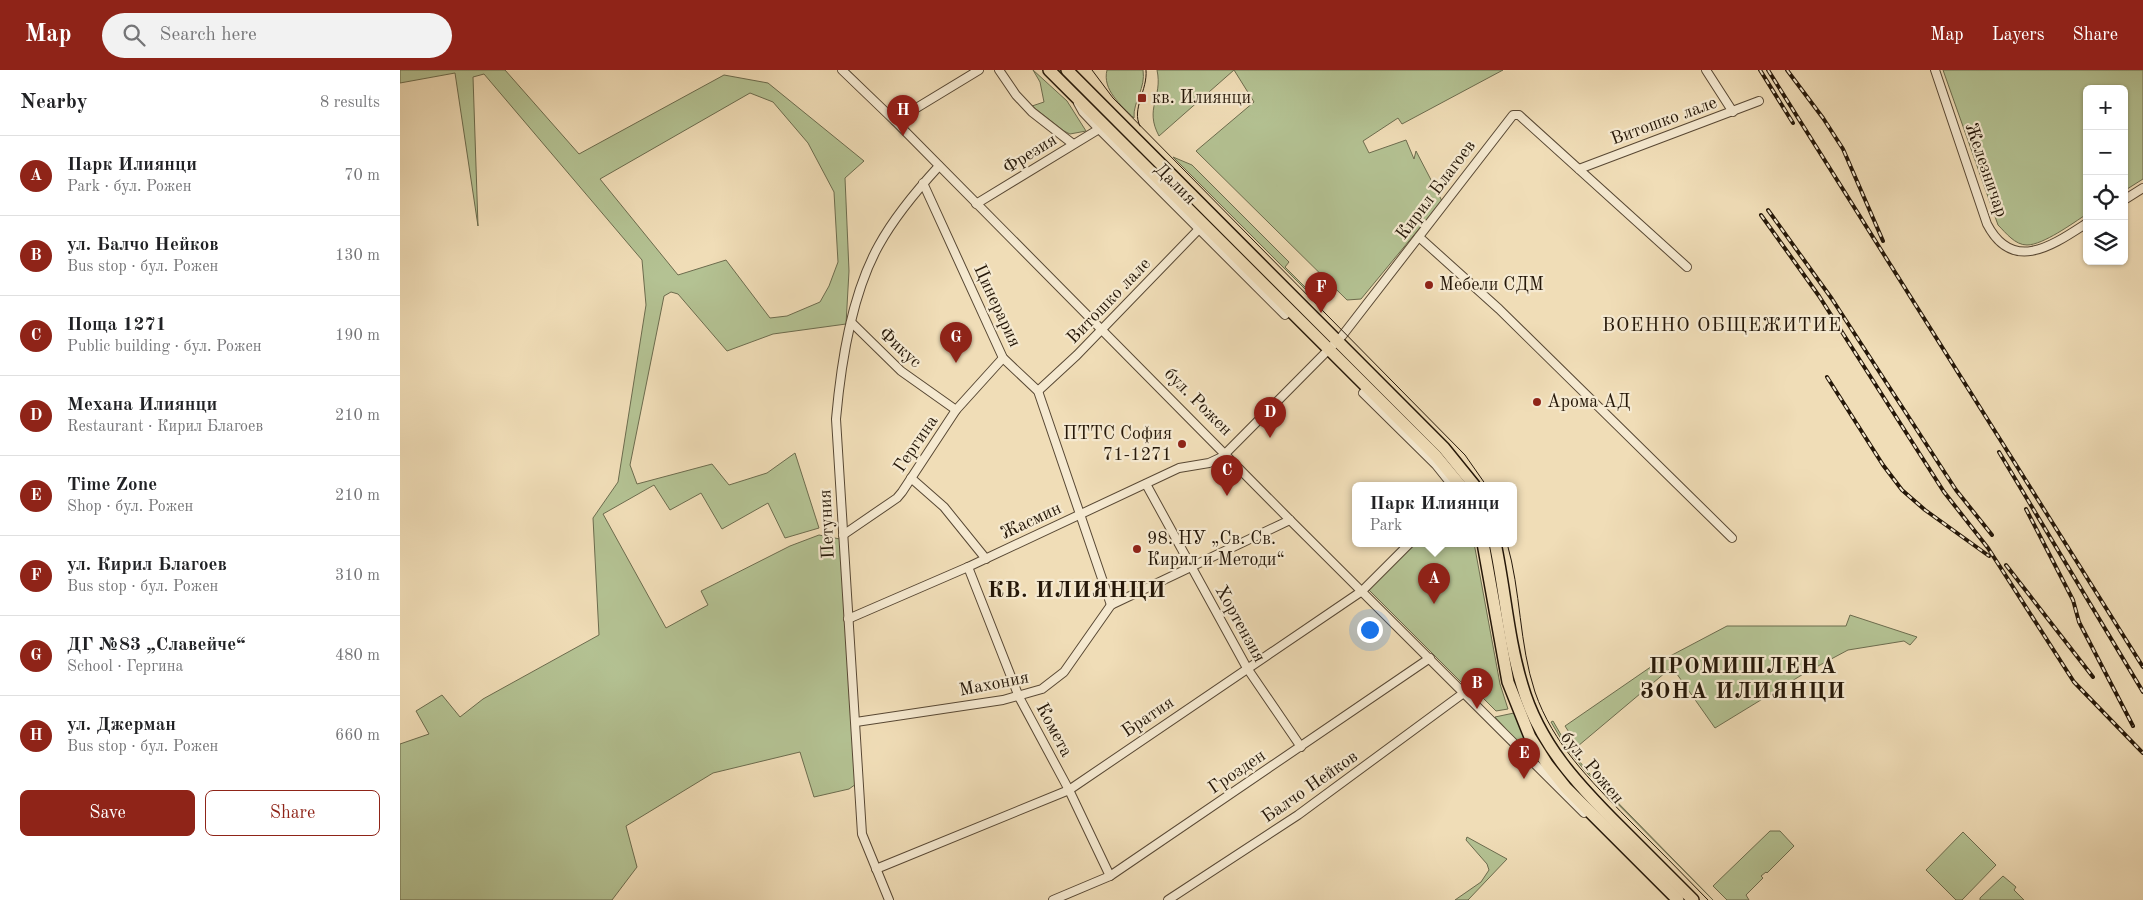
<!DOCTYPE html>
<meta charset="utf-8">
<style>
:root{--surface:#fff;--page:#f2f2f2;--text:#202124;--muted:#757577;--line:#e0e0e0;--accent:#8f2418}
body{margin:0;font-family:"Old Standard TT",serif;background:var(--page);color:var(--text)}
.controls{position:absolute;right:15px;top:15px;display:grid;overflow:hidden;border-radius:8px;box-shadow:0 1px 4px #0004}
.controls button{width:45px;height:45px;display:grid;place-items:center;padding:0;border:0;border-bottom:1px solid var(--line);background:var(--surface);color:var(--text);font:25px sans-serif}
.you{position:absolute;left:969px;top:559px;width:18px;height:18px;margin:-12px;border:4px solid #fff;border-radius:50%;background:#1a73e8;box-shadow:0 0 0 8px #1a73e833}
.badge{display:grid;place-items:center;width:32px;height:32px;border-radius:50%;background:var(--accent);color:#fff;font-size:16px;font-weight:700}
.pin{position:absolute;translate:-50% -41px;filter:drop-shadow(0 1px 2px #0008)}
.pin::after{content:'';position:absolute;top:26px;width:18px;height:15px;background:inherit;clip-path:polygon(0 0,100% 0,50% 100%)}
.popup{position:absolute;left:952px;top:412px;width:165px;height:65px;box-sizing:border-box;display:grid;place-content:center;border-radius:8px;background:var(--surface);filter:drop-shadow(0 1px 4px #0005);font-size:16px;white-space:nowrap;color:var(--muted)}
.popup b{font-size:19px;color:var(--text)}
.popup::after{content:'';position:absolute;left:50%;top:100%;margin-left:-10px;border:10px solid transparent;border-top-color:var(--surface)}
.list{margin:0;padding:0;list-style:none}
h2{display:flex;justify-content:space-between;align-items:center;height:65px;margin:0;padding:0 20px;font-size:21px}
h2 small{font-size:16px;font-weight:400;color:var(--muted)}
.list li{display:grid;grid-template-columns:32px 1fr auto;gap:15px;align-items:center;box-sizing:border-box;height:80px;padding:0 20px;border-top:1px solid var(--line)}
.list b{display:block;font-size:19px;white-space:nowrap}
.list p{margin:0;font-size:16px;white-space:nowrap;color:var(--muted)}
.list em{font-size:16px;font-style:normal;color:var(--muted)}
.actions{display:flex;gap:10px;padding:15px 20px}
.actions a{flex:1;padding:11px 0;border:1px solid var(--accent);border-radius:8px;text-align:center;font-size:18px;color:var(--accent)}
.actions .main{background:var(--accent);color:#fff}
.icon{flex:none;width:28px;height:28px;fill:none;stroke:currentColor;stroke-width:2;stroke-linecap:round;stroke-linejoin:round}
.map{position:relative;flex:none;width:1743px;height:830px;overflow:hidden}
header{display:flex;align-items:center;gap:30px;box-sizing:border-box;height:70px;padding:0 25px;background:var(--accent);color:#fff}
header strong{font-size:24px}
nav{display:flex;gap:28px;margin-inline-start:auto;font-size:18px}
.search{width:350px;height:45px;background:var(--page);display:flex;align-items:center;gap:12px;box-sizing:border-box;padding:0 18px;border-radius:28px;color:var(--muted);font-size:19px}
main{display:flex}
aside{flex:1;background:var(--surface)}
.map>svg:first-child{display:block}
.green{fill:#b4c293;stroke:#6c6c4e;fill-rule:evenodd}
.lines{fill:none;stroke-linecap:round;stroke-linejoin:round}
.minor-casing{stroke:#584834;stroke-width:10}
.primary-casing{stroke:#251708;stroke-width:14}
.minor{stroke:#f5e9d0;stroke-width:8}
.primary{stroke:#f0ddb7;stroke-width:11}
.tram{stroke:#251708;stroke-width:1}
.rail-casing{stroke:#251708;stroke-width:4}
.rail{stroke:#f5e9d0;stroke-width:2;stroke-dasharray:5.5;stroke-linecap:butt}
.poi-dot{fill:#8f2418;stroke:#f5e9d0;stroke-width:2}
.labels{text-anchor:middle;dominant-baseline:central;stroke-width:4.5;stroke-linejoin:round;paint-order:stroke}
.poi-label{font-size:18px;fill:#251708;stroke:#f5e9d0;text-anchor:start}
.street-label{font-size:18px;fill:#251708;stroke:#f5e9d0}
.neighbourhood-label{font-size:19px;letter-spacing:1px;fill:#251708;stroke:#f5e9d0}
.district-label{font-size:22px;font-weight:bold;letter-spacing:1px;fill:#251708;stroke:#f5e9d0}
</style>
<header>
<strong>Map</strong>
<div class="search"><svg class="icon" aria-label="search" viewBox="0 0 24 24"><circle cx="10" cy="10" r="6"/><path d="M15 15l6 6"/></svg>Search here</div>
<nav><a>Map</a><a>Layers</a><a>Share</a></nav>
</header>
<main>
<aside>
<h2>Nearby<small>8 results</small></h2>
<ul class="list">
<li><span class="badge">A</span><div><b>Парк Илиянци</b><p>Park · бул. Рожен</p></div><em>70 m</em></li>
<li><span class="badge">B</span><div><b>ул. Балчо Нейков</b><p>Bus stop · бул. Рожен</p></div><em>130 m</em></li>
<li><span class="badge">C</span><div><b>Поща 1271</b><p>Public building · бул. Рожен</p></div><em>190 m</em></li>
<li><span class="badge">D</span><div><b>Механа Илиянци</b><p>Restaurant · Кирил Благоев</p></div><em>210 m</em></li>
<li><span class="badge">E</span><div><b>Time Zone</b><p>Shop · бул. Рожен</p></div><em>210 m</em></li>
<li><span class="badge">F</span><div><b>ул. Кирил Благоев</b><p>Bus stop · бул. Рожен</p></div><em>310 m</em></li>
<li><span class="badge">G</span><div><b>ДГ №83 „Славейче“</b><p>School · Гергина</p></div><em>480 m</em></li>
<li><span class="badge">H</span><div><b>ул. Джерман</b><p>Bus stop · бул. Рожен</p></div><em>660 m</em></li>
</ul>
<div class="actions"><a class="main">Save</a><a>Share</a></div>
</aside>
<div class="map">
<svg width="1743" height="830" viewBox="0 0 1743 830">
<rect width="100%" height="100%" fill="#f0ddb7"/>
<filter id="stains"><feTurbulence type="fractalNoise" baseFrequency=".004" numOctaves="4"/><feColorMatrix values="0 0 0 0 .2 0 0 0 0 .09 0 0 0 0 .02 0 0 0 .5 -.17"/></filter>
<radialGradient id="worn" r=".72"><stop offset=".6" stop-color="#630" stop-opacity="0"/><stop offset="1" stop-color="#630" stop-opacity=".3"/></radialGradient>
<g class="green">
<path d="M0,0h105l74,84 145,-79 44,8 96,78 -19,17 4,93 -3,53 -73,10 -46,17 -49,-57 -7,-2 -7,4 -34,169 7,19 75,-20 17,21 38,-12 28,-20 24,75 -34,10 -17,-35 -46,26 -21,-36 -31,17 -16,-25 -51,29 63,114 42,-23 -7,-14 89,-45 29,-11 21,4 16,245 -7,5 -35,8 -14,-45 -87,21 -87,53 11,41 -25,33h-212v-156l29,-10 -13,-23 26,-16 18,22 23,-18 116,-64 -6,-117 25,-36 28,-177 -4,-45 -158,-186 -11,3 5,149 -23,-153 -55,10zM350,23l23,9 35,41 26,49 4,70 -9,24 -9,16 -33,14 -17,2 -44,-58 -48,15 -78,-96z"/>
<polygon points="633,0 667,31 686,61 670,64 664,61 632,36 644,32 640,12"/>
<polygon points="657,0 661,0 922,262 920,264"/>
<path d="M707,0h36c3,18 -10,31 -9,48 -13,-13 -32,-28 -27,-48z"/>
<path d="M757,0h346l-101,54 -4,-6 -35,23 6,12 37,-13 8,19 2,-8 26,50 -81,98 -14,1 -151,-149 58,-49 -20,-32 -75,66c-15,-28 4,-38 -2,-66z"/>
<path d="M1543,0h200v109l-19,12v-102h-37v125c-14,9 -44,31 -60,31 -12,0 -21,-12 -29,-20z"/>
<polygon points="773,87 792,95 889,192 885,197 908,220 907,221"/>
<polygon points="1014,473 1074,473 1100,614 1108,639 1096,641 1066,611 1062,613 969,520"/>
<polygon points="1450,545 1517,567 1510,575 1504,571 1448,580 1405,603 1315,658 1272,597 1178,676 1165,656 1255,594 1327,556 1446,556"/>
<polygon points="1114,643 1128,674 1150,707 1095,647"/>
<polygon points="1153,651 1168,677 1188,702 1313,830 1187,703 1167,679 1151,652"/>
<polygon points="1370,761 1380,761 1394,776 1367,803 1366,802 1361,806 1363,808 1346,825 1349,830 1327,830 1313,816"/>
<polygon points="1563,762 1596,795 1562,830 1556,830 1526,800"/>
<polygon points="1067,767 1107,789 1068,830 1055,830 1081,812 1089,800 1087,794 1066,770"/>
<polygon points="1603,806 1616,817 1614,820 1624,830 1580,830 1580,828"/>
</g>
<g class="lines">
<g class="minor-casing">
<g id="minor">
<polyline points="442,0 495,51 890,450 1184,743"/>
<polyline points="599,0 616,25 632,42 673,74"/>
<polyline points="1306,0 1333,42"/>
<path d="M1535,0l52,154c26,50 66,21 100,-1"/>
<polyline points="678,33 683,42 699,59 885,245"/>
<polyline points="495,51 579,0"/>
<polyline points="1179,99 1359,31"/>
<polyline points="523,113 603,288 638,321 711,535"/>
<polyline points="1724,130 1743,118"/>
<polyline points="576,134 699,59"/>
<polyline points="1019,167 1099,239 1332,468"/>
<polyline points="451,252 501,301 556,340"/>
<polyline points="638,321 677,285 799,159"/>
<polyline points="963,323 1036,395 1052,415"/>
<polyline points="511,408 544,437 586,489"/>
<polyline points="746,414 847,598 901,677"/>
<polyline points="443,465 497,428 502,422 556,340 603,288"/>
<polyline points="568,497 619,627 669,720 710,806"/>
<polyline points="448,549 568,497 779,398 809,393 822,387 942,266 1113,45 1119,45 1287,197"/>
<polyline points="456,652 603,630 642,619 664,602 711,535 890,450"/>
<polyline points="476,799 669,720 962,521 1010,473"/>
<path d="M489,830l-27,-66 -26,-415c5,-56 15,-124 43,-174 16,-29 38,-55 60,-79"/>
<polyline points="653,830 710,806 1030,588"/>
<polyline points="768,830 898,745 1065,622"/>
</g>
</g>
<g class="primary-casing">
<g id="primary">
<polyline points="649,0 1036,386 1060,415"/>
<polyline points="667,0 1044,378 1074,415"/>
<polyline points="1083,473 1108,612 1130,667 1147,694 1166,718 1278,830"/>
<path d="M1095,473c10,47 13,96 27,142 17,59 56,100 98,142 24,24 49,49 73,73"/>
</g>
</g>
<use href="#minor" class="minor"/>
<use href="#primary" class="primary"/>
<g class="tram">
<polyline points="692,0 713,28 1065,385 1086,415"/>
<path d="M740,56c-9,-17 8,-36 6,-56"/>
<path d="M1107,473c14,48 12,101 28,149 18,52 55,88 93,127 27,27 54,54 80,81"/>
</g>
<g class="rail-casing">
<g id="rail">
<polyline points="1360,0 1393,53"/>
<polyline points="1368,0 1743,597"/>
<polyline points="1387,0 1423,48 1443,79 1483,171"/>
<polyline points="1368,140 1432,229 1556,420 1592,465"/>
<polyline points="1361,145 1419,226 1544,422 1588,478 1674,612 1743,683"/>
<polyline points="1427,307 1483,395 1502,420 1525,440 1589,486"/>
<polyline points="1599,382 1743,622"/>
<polyline points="1626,439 1673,530 1679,552 1733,656"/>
<polyline points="1606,495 1693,607"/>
</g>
</g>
<use href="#rail" class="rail"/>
</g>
<g class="poi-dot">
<rect x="737" y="23" width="10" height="10" rx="2.5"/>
<circle cx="1029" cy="215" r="5"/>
<circle cx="1137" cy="332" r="5"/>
<circle cx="782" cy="374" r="5"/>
<circle cx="737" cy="479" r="5"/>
</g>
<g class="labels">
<g class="poi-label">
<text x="752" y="28">кв. Илиянци</text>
<text x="1039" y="215">Мебели СДМ</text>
<text x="1147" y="332">Арома АД</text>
<text x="772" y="364" text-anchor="end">ПТТС София<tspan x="772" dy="21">71-1271</tspan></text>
<text x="747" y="469">98. НУ „Св. Св.<tspan x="747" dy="21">Кирил и Методи“</tspan></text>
</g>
<g class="street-label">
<text transform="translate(1264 51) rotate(-20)">Витошко лале</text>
<text transform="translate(630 84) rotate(-32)">Фрезия</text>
<text transform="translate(1586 100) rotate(71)">Железничар</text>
<text transform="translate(775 114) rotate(45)">Далия</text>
<text transform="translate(1036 120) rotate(-53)">Кирил Благоев</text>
<text transform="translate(709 231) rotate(-46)">Витошко лале</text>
<text transform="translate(597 236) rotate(65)">Цинерария</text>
<text transform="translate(500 278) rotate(42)">Фикус</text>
<text transform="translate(798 332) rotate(45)">бул. Рожен</text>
<text transform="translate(516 374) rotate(-56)">Гергина</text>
<text transform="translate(631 451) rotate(-25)">Жасмин</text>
<text transform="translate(427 454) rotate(-93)">Петуния</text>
<text transform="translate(840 554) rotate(61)">Хортензия</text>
<text transform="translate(594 614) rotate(-11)">Махония</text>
<text transform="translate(748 647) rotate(-34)">Братия</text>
<text transform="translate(654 660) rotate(62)">Комета</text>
<text transform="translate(1192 698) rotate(50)">бул. Рожен</text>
<text transform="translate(837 702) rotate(-34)">Грозден</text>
<text transform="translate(910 717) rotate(-35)">Балчо Нейков</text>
</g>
<g class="neighbourhood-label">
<text x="1322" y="256">ВОЕННО ОБЩЕЖИТИЕ</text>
</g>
<g class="district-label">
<text x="677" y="521">КВ. ИЛИЯНЦИ</text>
<text x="1343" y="597">ПРОМИШЛЕНА<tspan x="1343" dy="25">ЗОНА ИЛИЯНЦИ</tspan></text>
</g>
</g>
<rect width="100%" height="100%" filter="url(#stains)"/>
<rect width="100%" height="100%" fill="url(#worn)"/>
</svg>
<div class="controls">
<button>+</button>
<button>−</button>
<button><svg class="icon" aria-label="locate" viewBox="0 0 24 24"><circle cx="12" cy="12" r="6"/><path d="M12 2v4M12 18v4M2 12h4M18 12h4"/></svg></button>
<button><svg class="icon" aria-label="layers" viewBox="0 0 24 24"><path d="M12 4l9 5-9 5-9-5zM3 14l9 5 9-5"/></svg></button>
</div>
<div class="you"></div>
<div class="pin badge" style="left:1034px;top:534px">A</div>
<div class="popup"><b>Парк Илиянци</b>Park</div>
<div class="pin badge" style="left:1077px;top:639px">B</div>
<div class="pin badge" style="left:827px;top:426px">C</div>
<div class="pin badge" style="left:870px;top:368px">D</div>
<div class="pin badge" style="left:1124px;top:709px">E</div>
<div class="pin badge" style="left:921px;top:243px">F</div>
<div class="pin badge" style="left:556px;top:293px">G</div>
<div class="pin badge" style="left:503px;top:66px">H</div>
</div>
</main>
